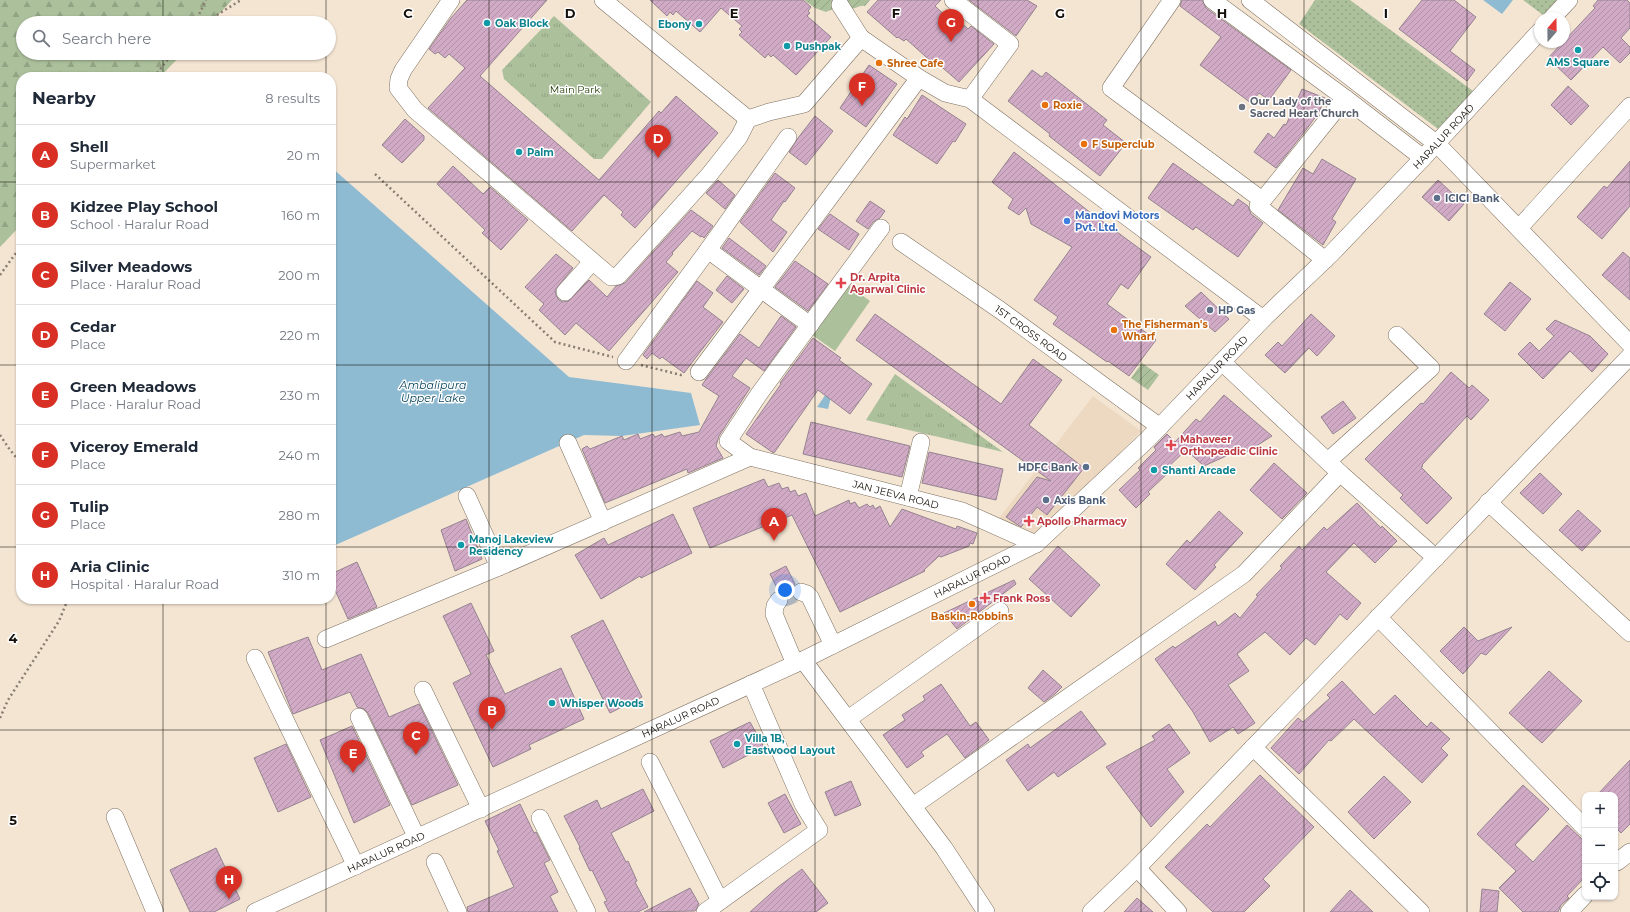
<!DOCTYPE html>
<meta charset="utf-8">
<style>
:root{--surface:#fff;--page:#f2f2f3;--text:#1f2937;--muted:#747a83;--line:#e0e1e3;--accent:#d93025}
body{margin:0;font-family:Montserrat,sans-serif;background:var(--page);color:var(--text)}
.controls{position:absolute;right:12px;bottom:12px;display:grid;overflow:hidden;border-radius:8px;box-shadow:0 1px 3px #0004}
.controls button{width:36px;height:36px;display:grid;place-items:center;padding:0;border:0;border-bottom:1px solid var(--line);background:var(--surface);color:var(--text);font:20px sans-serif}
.compass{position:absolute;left:1534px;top:12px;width:36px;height:36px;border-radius:50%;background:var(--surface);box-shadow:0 1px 3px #0004;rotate:20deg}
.you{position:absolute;left:785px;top:590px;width:14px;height:14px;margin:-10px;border:3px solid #fff;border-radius:50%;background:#1a73e8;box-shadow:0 0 0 6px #1a73e833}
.badge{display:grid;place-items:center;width:26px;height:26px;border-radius:50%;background:var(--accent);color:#fff;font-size:13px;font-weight:700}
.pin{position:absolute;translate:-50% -33px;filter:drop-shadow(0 1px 2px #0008)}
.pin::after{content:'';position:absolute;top:21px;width:14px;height:12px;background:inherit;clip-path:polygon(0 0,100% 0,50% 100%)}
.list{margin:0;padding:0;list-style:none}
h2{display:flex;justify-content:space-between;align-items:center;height:52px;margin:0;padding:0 16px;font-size:17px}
h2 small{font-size:13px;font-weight:400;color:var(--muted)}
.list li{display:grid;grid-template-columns:26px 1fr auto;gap:12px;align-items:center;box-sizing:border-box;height:60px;padding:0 16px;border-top:1px solid var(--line)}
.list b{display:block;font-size:15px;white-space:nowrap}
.list p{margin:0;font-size:13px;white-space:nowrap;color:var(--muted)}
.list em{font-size:13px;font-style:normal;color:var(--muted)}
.icon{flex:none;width:22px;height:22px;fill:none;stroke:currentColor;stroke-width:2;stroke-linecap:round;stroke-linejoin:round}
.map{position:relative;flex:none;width:1630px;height:912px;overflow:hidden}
.search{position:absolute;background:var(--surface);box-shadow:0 1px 3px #0004;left:16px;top:16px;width:320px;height:44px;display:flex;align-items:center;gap:10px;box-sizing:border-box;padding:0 14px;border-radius:22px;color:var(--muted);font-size:15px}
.panel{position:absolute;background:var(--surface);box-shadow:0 1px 3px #0004;left:16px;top:72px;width:320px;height:532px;border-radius:16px}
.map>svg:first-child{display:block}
.built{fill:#edd9c1}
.grass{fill:url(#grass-dots)}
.forest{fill:url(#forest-firs)}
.park{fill:url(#park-tufts)}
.garden{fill:url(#garden-furrows)}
.pitch{fill:#acc09c}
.water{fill:#8fbbd2}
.building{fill:url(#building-hatch);stroke:#958390}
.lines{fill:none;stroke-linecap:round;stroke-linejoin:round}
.minor-tunnel{stroke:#d2c5b5;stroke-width:17;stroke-dasharray:17 8;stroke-linecap:butt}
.minor-casing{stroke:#7e7060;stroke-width:18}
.path{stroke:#887d71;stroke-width:2.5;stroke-dasharray:2 3;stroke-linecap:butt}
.minor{stroke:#fff;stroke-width:17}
.grid{fill:none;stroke:#140f09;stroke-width:1;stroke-opacity:0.55}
.culture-dot{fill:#0f9aa8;stroke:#fff;stroke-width:1.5}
.food-dot{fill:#e8710a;stroke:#fff;stroke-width:1.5}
.worship-dot{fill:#6b7280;stroke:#fff;stroke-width:1.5}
.service-dot{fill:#5c6f8a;stroke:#fff;stroke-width:1.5}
.shop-dot{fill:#3f7fe0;stroke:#fff;stroke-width:1.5}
.health-dot{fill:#e0444e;stroke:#fff;stroke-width:1.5}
.labels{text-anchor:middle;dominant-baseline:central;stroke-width:3;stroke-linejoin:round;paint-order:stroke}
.culture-label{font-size:10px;font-weight:bold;fill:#0d838f;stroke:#fff;text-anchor:start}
.food-label{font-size:10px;font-weight:bold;fill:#c56008;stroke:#fff;text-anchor:start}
.park-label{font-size:10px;fill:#1f3800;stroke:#fff}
.worship-label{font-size:10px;font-weight:bold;fill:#5b616d;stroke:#fff;text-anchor:start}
.street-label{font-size:10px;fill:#140f09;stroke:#fff}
.service-label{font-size:10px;font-weight:bold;fill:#4e5e75;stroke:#fff;text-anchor:start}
.shop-label{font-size:10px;font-weight:bold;fill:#366cbe;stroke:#fff;text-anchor:start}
.health-label{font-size:10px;font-weight:bold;fill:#be3a42;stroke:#fff;text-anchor:start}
.water-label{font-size:11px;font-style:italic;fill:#0b475f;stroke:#fff}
.grid-label{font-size:13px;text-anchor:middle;font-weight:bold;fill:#140f09;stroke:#fff;stroke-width:3;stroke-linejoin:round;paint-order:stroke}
</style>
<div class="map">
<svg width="1630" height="912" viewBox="0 0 1630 912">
<defs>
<pattern id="grass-dots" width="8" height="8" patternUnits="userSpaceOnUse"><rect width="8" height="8" fill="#acc09c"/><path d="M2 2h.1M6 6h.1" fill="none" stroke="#93a485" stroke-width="1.8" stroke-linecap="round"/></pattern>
<pattern id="forest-firs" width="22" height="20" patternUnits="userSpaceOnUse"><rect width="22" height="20" fill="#acc09c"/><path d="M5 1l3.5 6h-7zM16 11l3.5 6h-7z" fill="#93a485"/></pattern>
<pattern id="park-tufts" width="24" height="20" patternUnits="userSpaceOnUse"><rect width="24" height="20" fill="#acc09c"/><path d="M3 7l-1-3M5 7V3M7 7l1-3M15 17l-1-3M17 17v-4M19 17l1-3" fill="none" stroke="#93a485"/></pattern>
<pattern id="garden-furrows" width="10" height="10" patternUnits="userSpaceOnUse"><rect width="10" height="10" fill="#acc09c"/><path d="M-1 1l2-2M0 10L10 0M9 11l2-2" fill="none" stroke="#93a485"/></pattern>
<pattern id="building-hatch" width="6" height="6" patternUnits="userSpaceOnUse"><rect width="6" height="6" fill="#d1aac6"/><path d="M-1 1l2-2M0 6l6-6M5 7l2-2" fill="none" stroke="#b391a9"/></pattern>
</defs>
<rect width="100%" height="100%" fill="#f4e5d3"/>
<polygon class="built" points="1093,396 1141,431 1036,540 996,522"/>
<g class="grass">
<polygon points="1315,0 1350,0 1473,91 1438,129 1299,24"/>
<polygon points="1523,0 1557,0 1543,15"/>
</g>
<polygon class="forest" points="0,0 232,0 211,23 23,23 23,53 183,53 160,77 21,77 21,225 0,247"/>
<g class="park">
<polygon points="554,16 651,102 602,159 594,159 504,79 502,70"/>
<polygon points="895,374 1003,452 866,420"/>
</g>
<g class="garden">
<path d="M804,0h66l-5,6c-5,-1 -6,1 -10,2 -12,3 -15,-3 -29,4l-11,-4z"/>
<polygon points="1142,363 1159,375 1148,390 1131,378"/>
</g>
<polygon class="pitch" points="848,285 870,301 835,351 812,335"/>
<g class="water">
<polygon points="1483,0 1513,0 1502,14"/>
<polygon points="331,167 569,377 691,393 700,425 622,436 584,435 331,547"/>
<polygon points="835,381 828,409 817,407"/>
</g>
<g class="building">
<polygon points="467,0 547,0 480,76 599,180 659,111 661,113 676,96 718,133 635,228 621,215 623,212 604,195 572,231 428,108 465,68 449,54 445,58 438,52 435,54 429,49 451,18"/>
<polygon points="650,0 803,0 811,7 808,11 810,13 807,16 831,37 796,75 773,55 771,57 768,54 765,58 739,35 742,32 739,29 742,26 721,8 700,32 676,11 673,15 670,12 667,16"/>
<polygon points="878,0 941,0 935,6 954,24 958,20 968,29 971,26 994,44 959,82 936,62 934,64 906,39 904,41 898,37 897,38 867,12"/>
<polygon points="969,0 1027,0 1037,6 1016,36"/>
<polygon points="1182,0 1202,0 1206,8 1291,70 1269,100 1259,93 1251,103 1200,65 1221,37 1180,6"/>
<polygon points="1422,0 1454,0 1476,17 1450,51 1475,70 1467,81 1399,29"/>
<polygon points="1598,0 1627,0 1630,3 1630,28 1621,38 1630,47 1630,53 1620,63 1603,47 1571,80 1548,58 1595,8 1593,6"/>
<polygon points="869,65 897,84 866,127 840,108"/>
<polygon points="1032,70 1042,77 1046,72 1107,120 1103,125 1126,143 1100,176 1049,136 1050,134 1008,101"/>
<polygon points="1568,86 1589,106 1571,125 1551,105"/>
<polygon points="1302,89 1325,98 1319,112 1306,130 1276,168 1254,152 1268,133 1274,138 1284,124 1286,125"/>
<polygon points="922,95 966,124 955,142 953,141 937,164 893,135 905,117 907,119"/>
<polygon points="815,116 833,131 806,165 789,152 798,138"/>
<polygon points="405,119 424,136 424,140 402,163 382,145"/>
<polygon points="1014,152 1087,210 1151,257 1128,289 1121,284 1107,304 1156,340 1129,376 1108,361 1107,362 1053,324 1058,317 1034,300 1072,247 1031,224 1026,208 1019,215 1008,208 1013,199 992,182"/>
<polygon points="1322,159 1356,179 1332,219 1336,222 1323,245 1278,210 1303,168 1313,174"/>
<polygon points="1630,161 1630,206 1602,239 1577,217 1604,186 1607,188"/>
<polygon points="1173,163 1233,206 1238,199 1248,206 1251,214 1263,223 1238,257 1196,227 1193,230 1148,198"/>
<polygon points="453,166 483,194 490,187 528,220 501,250 482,233 485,230 437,184"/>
<polygon points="775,173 795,188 785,202 784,201 771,220 787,232 773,252 740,222"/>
<polygon points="718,180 735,195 725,209 706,193"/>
<polygon points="1438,180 1464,204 1449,221 1422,197"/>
<polygon points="870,201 885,211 880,218 873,222 868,229 856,221"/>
<polygon points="691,210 713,226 704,238 702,236 701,237 692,231 672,253 673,254 666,262 678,272 609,351 576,323 565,335 539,310 544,304 525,287 556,254 573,268 555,290 556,295 559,300 563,302 568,301 589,280 607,297 616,286 625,283"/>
<polygon points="830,214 859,234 849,250 818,229"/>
<polygon points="729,238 766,266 759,275 722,248"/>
<polygon points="1623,252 1630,258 1630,300 1602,275"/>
<polygon points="795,261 828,284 808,311 775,287"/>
<polygon points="727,276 744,289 732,303 716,290"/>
<polygon points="697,281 713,293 703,307 723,322 684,373 662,357 660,359 652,353 647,359 643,355"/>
<polygon points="1510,282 1531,299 1505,331 1484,314"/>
<polygon points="1201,292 1229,319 1215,332 1185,306"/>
<polygon points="875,314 1001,404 1033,359 1062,380 1029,425 1084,468 1047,515 1037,507 1021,527 1006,517 1037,477 1051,481 856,340"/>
<polygon points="1311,314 1335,336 1317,356 1309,348 1285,373 1265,355 1278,342 1282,346"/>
<polygon points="781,316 796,327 764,371 746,358 732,376 750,388 719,436 716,446 723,458 688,473 687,469 605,503 582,449 587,446 590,449 622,436 624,440 638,434 640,439 653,434 655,437 662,434 664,437 680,432 682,436 699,432 719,396 702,385 706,379 740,334 759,348"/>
<polygon points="1555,320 1590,336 1608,354 1592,372 1570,351 1543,379 1518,354 1530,342 1539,351 1554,336 1546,329"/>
<polygon points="813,338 841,358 839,360 872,384 850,414 818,390 774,453 772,452 746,434 781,384 780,383"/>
<polygon points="1451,372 1469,388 1472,385 1489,400 1471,420 1467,416 1422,465 1423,466 1421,467 1452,498 1427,524 1400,498 1403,495 1365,459 1421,403 1423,404"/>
<polygon points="1224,395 1272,436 1242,455 1237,451 1204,466 1186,450 1166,469 1169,472 1148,492 1150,494 1136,508 1119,490 1140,470 1138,468 1156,450 1154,447 1167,434 1175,442 1196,419 1200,422"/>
<polygon points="1343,401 1356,418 1333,434 1321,417"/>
<polygon points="811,422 910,446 902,477 803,454"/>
<polygon points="929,452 1003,469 996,500 922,483"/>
<polygon points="1274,463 1307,493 1282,519 1250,490"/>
<polygon points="1540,473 1562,494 1543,514 1520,493"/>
<polygon points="764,479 768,487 779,483 782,489 788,487 790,492 795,490 798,496 806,493 815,516 849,500 850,504 855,502 859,508 867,504 870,507 873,505 875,509 880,506 890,527 902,509 956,529 957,526 977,533 973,544 970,543 969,546 941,557 939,556 924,570 925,571 840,612 792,515 710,548 693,508"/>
<polygon points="1357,503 1381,528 1382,526 1397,541 1375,563 1354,543 1326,572 1361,603 1347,620 1340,614 1315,645 1306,638 1290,655 1265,632 1237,654 1249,671 1228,685 1255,723 1238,734 1233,727 1210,742 1193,712 1155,659 1173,646 1175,648 1215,621 1218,626 1235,613 1240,618 1258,596 1256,595 1282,568 1280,566 1299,546 1302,550 1324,527 1327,530"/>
<polygon points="1578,510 1601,531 1582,551 1559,530"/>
<polygon points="1219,511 1243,533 1214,565 1216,567 1195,590 1166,564 1187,540 1190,543"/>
<polygon points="673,514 692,553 641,578 640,576 601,599 575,555 604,538 608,545"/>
<polygon points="466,519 482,559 455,571 441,530"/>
<polygon points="1058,546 1100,585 1071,617 1029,579"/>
<polygon points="357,562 377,607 348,619 331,581 331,574"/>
<polygon points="786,566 795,584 792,588 791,594 788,596 784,592 778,590 770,574"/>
<polygon points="1014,580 1016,584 957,629 944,613"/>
<polygon points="471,603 494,651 486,655 505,694 561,668 584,719 529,745 531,749 493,767 453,683 471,674 443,616"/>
<polygon points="603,620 642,697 610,713 571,636"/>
<polygon points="1464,627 1478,641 1512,627 1486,655 1481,653 1463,674 1440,651"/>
<polygon points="308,637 322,670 361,654 389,717 419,704 458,785 412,805 368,713 364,709 357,707 350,692 293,714 268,652"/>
<polygon points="1043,670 1062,687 1055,694 1044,702 1028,688"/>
<polygon points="1549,671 1582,701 1542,743 1509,713"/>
<polygon points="1342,681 1374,715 1395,695 1427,727 1431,722 1450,739 1441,748 1448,755 1422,783 1354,719 1331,741 1329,740 1299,774 1271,748 1298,718 1303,722 1330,698 1327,695"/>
<polygon points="941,684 970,726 976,722 989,740 965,758 947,734 921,752 924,756 907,768 883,735 905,720 902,715 925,700 923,696"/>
<polygon points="1081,711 1106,744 1058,777 1054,772 1028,791 1006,760 1028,744 1030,748"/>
<polygon points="750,722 764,747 723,768 710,741"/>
<polygon points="1169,724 1190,753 1167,769 1184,792 1151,827 1106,767 1155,740 1152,736"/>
<polygon points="352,726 390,805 354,823 320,740"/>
<polygon points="286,744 311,797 278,812 254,758"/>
<polygon points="1630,760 1630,824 1621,833 1615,827 1615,795 1597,795"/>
<polygon points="1260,775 1314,827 1263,879 1270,886 1244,912 1213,912 1165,867 1207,824 1210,827"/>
<polygon points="1384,776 1411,802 1374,839 1348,812"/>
<polygon points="851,781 861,805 835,816 825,792"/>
<polygon points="1523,785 1549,809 1515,845 1533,862 1567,825 1585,842 1585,877 1567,896 1569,898 1561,905 1558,912 1523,912 1499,888 1516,871 1477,834"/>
<polygon points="643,789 654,811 611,833 626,862 628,861 637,881 635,882 648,907 638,912 609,912 604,902 607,901 592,870 590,871 579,848 580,847 564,816 597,800 601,809"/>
<polygon points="785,794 801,824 784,833 768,803"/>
<polygon points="520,804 534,833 536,832 550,860 544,863 558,892 550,896 558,912 468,912 467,907 514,887 497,851 499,850 485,821"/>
<polygon points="216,848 240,899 214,912 190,912 170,870"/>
<polygon points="802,869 828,903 816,912 750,912 778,887"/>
<polygon points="690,888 699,904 695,911 644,912"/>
<polygon points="1482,889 1499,891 1497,912 1480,912"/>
<polygon points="1350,890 1373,912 1330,912"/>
<polygon points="1137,898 1153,912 1124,912"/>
</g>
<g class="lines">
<polyline class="minor-tunnel" points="779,600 801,592"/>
<g class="minor-casing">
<g id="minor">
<polyline points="451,0 403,70 399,79 398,88 415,110 611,277 618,276 709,175 739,137 748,119 769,112 804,104 861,38 919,78 945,93 970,99 1263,319"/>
<polyline points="603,0 748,119"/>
<polyline points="953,0 1010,44 970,99"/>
<polyline points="1172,0 1111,88 1262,200"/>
<polyline points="1212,0 1345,98"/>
<polyline points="1250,0 1437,144 1630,344"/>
<polyline points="840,5 861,38"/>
<polyline points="1552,18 1569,0"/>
<path id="s1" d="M881,228l-122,166 -31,47 22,16 212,54 74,33"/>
<polyline points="1519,228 1630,106"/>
<path id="s2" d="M901,242l99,68 160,117"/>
<polyline points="708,250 810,325"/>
<polyline points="1325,260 1258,206 1345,98 1423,158"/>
<polyline points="565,292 592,262"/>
<polyline points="626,361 708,250 788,137"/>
<polyline points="1222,362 1340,473 1436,558"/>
<polyline points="699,372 919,78"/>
<polyline points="568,443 603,522"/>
<polyline points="1328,461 1431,368 1397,335"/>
<polyline points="467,496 499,567"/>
<polyline points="908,497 921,442"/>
<polyline points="1488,502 1630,633"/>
<polyline points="801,592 807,594 810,597 833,645"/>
<polyline points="779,600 775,606 774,614 795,664"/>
<polyline points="1378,617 1585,828"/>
<polyline points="326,639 499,567 750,457"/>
<polyline points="255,658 356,866"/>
<polyline points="803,660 944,848 986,912"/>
<polyline points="423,690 481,809"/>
<polyline points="359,717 417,838"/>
<polyline points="848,719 1000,611"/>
<polyline points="1253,747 1421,912"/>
<polyline points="650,762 720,901"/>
<polyline points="913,806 1244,574 1340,473"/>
<polyline points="115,817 155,912"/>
<polyline points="540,818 587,912"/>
<polyline points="435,862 458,912"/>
<polyline points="1617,862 1630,852"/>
<polyline points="1137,868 1178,912"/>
<path id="s3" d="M255,912l540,-248 241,-120 112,-105 115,-120 69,-66 91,-95 117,-127"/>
<polyline points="705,912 819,830 803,804 751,684"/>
<polyline points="1091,912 1137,868 1630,356"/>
<polyline points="1569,912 1585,895"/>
</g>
</g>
<g class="path">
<polyline points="195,23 206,0"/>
<polyline points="204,23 241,0"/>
<polyline points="154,77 173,53"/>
<polyline points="375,174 555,342 613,357"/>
<polyline points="0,275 21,246"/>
<polyline points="641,365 681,375 684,374"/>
<polyline points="0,435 10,450 21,463"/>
<polyline points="0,718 8,700 59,621 68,599"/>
</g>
<use href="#minor" class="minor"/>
</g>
<path class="grid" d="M163,0v23M326,0v23M489,0v912M652,0v912M815,0v912M978,0v912M1141,0v912M1304,0v912M1467,0v912M163,53v24M326,53v24M0,182h21M331,182h1299M0,365h21M331,365h1299M0,547h21M331,547h1299M163,599v313M326,599v313M0,730h1630"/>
<g class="culture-dot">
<circle cx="487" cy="23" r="4"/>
<circle cx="699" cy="24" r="4"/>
<circle cx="787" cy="46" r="4"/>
<circle cx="1578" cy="50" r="4"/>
<circle cx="519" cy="152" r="4"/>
<circle cx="1154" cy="470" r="4"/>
<circle cx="461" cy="545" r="4"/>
<circle cx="552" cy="703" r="4"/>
<circle cx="737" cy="744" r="4"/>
</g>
<g class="food-dot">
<circle cx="879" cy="63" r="4"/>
<circle cx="1045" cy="105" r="4"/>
<circle cx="1084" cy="144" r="4"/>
<circle cx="1114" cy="330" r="4"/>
<circle cx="972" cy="604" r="4"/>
</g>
<circle class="worship-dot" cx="1242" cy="107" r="4"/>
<g class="service-dot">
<circle cx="1437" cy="198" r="4"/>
<circle cx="1210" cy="310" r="4"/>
<circle cx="1086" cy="467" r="4"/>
<circle cx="1046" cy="500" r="4"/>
</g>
<circle class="shop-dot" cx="1067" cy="221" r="4"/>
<g class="health-dot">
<path d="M839 277h4v4h4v4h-4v4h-4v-4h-4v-4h4z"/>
<path d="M1169 439h4v4h4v4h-4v4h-4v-4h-4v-4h4z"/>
<path d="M1027 515h4v4h4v4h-4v4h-4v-4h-4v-4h4z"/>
<path d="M983 592h4v4h4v4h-4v4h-4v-4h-4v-4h4z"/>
</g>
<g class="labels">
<g class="culture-label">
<text x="495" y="23">Oak Block</text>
<text x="691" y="24" text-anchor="end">Ebony</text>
<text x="795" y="46">Pushpak</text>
<text x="1578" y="62" text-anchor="middle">AMS Square</text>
<text x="527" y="152">Palm</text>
<text x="1162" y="470">Shanti Arcade</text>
<text x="469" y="539">Manoj Lakeview<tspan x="469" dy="12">Residency</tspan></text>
<text x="560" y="703">Whisper Woods</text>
<text x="745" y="738">Villa 1B,<tspan x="745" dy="12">Eastwood Layout</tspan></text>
</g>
<g class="food-label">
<text x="887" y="63">Shree Cafe</text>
<text x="1053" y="105">Roxie</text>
<text x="1092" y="144">F Superclub</text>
<text x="1122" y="324">The Fisherman's<tspan x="1122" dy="12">Wharf</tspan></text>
<text x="972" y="616" text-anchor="middle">Baskin-Robbins</text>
</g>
<g class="park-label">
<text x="575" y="89">Main Park</text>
</g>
<g class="worship-label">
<text x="1250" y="101">Our Lady of the<tspan x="1250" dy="12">Sacred Heart Church</tspan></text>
</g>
<g class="street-label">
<text stroke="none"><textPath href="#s3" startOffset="1440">HARALUR ROAD</textPath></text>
<text stroke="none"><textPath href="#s2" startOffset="159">1ST CROSS ROAD</textPath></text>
<text stroke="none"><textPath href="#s3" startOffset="1116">HARALUR ROAD</textPath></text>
<text stroke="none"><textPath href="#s1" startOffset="440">JAN JEEVA ROAD</textPath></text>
<text stroke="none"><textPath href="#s3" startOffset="792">HARALUR ROAD</textPath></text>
<text stroke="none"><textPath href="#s3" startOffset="468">HARALUR ROAD</textPath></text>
<text stroke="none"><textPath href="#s3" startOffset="144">HARALUR ROAD</textPath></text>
</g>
<g class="service-label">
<text x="1445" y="198">ICICI Bank</text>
<text x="1218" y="310">HP Gas</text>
<text x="1078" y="467" text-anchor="end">HDFC Bank</text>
<text x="1054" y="500">Axis Bank</text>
</g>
<g class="shop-label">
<text x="1075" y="215">Mandovi Motors<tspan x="1075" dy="12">Pvt. Ltd.</tspan></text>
</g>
<g class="health-label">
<text x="850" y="277">Dr. Arpita<tspan x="850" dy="12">Agarwal Clinic</tspan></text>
<text x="1180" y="439">Mahaveer<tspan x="1180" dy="12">Orthopeadic Clinic</tspan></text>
<text x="1037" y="521">Apollo Pharmacy</text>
<text x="993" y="598">Frank Ross</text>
</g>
<g class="water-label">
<text x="433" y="385">Ambalipura<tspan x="433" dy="13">Upper Lake</tspan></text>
</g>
</g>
<g class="grid-label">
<text x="408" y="18">C</text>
<text x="570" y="18">D</text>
<text x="734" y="18">E</text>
<text x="896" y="18">F</text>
<text x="1060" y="18">G</text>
<text x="1222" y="18">H</text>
<text x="1386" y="18">I</text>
<text x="13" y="643">4</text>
<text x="13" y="825">5</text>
</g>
</svg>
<div class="controls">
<button>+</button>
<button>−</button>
<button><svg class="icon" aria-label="locate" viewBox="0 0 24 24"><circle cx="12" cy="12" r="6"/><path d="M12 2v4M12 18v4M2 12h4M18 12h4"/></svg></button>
</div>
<svg class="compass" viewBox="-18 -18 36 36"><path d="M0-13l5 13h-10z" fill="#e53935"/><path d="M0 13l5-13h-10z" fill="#747a83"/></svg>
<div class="you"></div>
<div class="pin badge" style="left:774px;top:541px">A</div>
<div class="pin badge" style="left:492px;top:730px">B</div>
<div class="pin badge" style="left:416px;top:755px">C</div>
<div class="pin badge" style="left:658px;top:158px">D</div>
<div class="pin badge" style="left:353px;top:773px">E</div>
<div class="pin badge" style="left:862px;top:106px">F</div>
<div class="pin badge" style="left:951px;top:42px">G</div>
<div class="pin badge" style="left:229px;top:899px">H</div>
<div class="search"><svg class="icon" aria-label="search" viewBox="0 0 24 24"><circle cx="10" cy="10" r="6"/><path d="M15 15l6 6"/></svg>Search here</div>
<section class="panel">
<h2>Nearby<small>8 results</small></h2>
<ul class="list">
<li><span class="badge">A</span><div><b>Shell</b><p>Supermarket</p></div><em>20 m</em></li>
<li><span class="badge">B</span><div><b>Kidzee Play School</b><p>School · Haralur Road</p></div><em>160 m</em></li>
<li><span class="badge">C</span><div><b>Silver Meadows</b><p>Place · Haralur Road</p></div><em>200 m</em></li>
<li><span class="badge">D</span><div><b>Cedar</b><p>Place</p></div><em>220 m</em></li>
<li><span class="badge">E</span><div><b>Green Meadows</b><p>Place · Haralur Road</p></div><em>230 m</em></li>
<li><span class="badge">F</span><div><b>Viceroy Emerald</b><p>Place</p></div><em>240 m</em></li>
<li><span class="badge">G</span><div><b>Tulip</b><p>Place</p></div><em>280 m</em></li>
<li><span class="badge">H</span><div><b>Aria Clinic</b><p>Hospital · Haralur Road</p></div><em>310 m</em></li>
</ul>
</section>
</div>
